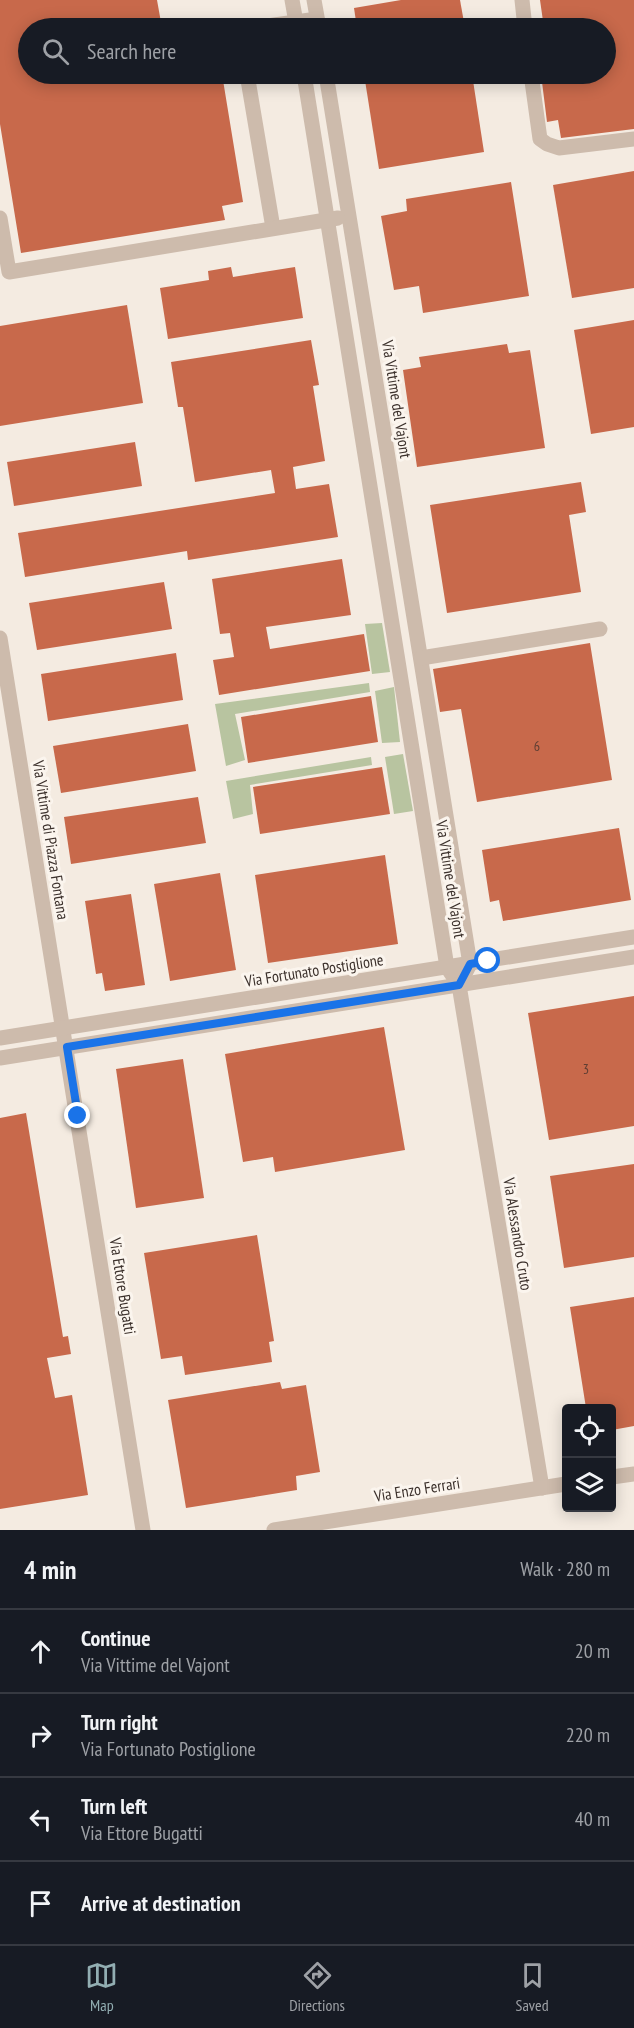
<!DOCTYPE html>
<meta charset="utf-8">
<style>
:root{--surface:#171b24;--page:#242831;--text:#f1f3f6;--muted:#9ea1a6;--line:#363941;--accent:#92aeb2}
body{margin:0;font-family:"PT Sans Narrow",sans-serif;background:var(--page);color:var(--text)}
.controls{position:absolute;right:18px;bottom:18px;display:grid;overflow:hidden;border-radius:6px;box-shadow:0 3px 15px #0003}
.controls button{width:54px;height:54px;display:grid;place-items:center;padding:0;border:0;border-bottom:2px solid var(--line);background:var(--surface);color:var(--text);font:30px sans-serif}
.stop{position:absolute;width:18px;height:18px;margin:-14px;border:4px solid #1a73e8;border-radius:50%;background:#fff}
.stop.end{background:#1a73e8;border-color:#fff;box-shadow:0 2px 6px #0008}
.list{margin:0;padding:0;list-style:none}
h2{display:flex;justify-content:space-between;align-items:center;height:78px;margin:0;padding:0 24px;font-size:26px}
h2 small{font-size:20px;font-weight:400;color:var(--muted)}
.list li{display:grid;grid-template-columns:39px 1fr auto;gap:18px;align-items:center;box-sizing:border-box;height:84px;padding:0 24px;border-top:2px solid var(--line)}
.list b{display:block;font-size:22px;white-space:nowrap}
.list p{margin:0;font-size:20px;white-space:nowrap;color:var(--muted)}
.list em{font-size:20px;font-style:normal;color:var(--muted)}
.icon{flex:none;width:33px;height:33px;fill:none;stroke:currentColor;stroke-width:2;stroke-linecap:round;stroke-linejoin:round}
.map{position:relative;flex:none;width:634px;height:1530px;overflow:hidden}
.search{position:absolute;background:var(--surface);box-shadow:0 3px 15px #0003;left:18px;right:18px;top:18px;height:66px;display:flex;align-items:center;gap:15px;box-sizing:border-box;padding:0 21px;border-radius:33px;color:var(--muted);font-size:22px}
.sheet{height:414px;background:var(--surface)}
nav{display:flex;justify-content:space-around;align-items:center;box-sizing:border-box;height:84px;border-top:2px solid var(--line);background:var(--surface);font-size:16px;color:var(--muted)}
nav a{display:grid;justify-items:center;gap:3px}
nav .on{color:var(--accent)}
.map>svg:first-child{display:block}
.green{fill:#b8c4a0}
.building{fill:#c8694b}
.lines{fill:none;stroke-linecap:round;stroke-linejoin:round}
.minor{stroke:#cdbbac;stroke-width:15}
.route{stroke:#1a73e8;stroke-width:8}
.labels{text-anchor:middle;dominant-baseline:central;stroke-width:6;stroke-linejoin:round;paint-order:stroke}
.number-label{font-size:14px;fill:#5e3e33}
.street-label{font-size:16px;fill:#3b302b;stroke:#fbf5ee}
</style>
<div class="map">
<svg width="634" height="1530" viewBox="0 0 634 1530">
<rect width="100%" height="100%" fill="#f4ebe1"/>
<g class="green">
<polygon points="382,623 390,672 372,674 365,624"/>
<polygon points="369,683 370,692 235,714 245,760 226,766 215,704"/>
<polygon points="394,687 400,742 382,743 375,691"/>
<polygon points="403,754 413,811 394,814 385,757"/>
<polygon points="371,757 372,765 250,785 253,814 233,819 226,781"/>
</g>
<g class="building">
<polygon points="0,0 157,0 162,28 28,28 28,74 222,74 243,202 222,206 225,220 21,253 0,124"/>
<polygon points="401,0 460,0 465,28 357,28 354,8"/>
<polygon points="540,0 634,0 634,129 561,138 558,120 547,122 541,74 606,74 606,28 544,28"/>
<polygon points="364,74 472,74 484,152 379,169"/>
<polygon points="634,171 634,288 572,298 553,185"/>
<polygon points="511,182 529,296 423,313 419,286 394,290 381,216 407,211 406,199"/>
<polygon points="231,267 233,277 295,267 303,318 168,339 160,288 209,280 208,271"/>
<polygon points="127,305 143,403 0,426 0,326"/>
<polygon points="634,320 634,427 591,434 574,330"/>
<polygon points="311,340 319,385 313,386 325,461 293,467 296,489 329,484 338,537 188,560 187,551 25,577 18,533 275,493 271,470 195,482 183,407 178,407 171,362"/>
<polygon points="507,344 509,353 530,350 545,448 417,467 403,370 421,367 419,357"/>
<polygon points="135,442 142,486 14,506 7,462"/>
<polygon points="581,482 586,512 569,515 581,592 447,613 430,505"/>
<polygon points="342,559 351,615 266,627 270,649 364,634 370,671 219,695 213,660 234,657 230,633 220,634 212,579"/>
<polygon points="164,582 172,629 37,650 29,603"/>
<polygon points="590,643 612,780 477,802 461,709 440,712 433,669"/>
<polygon points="176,653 183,700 48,721 41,674"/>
<polygon points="371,696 378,742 248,763 241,717"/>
<polygon points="188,724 196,771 61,793 53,746"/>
<polygon points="382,767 390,814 260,834 253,787"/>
<polygon points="198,797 206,843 71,864 64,817"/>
<polygon points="619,828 631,900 503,921 499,900 490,902 482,850"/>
<polygon points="385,855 398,944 268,963 255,875"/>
<polygon points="220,873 236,970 170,981 154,884"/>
<polygon points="131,894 145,985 105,991 102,973 96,974 85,901"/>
<polygon points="634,996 634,1126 549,1140 528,1013"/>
<polygon points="384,1027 405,1150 275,1172 273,1157 243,1162 225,1054"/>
<polygon points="183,1059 204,1198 136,1208 116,1069"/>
<polygon points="26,1113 63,1337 68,1336 71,1354 47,1358 55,1398 72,1395 88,1495 0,1509 0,1118"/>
<polygon points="634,1164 634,1257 564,1268 550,1176"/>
<polygon points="257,1235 274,1341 269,1342 272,1362 185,1375 182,1356 161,1359 144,1253"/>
<polygon points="634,1297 634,1426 612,1430 612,1408 586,1408 570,1307"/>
<polygon points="280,1382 282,1389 306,1385 320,1472 296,1476 297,1490 186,1508 168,1400"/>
</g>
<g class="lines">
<g class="minor">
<polyline points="292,0 297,28"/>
<polyline points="314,0 319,28"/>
<polyline points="522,0 525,28"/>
<polyline points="252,28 317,19"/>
<polyline points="247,74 273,228"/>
<polyline points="304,74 447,967 459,985 542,1488"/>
<polyline points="326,74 470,964 459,985"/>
<polyline points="531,74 540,139 547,144 559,148 634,139"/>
<polyline points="0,218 9,272 338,218"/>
<polyline points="0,638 143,1530"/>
<polyline points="421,658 600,629"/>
<polyline points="0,1038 634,937"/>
<polyline points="0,1058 634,957"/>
<polyline points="612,1477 634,1474"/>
<polyline points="274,1530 566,1484"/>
</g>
</g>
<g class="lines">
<polyline class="route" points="78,1116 67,1047 459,985 470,964 488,961"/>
</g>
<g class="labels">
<g class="number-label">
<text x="537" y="746">6</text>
<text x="586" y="1069">3</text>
</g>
<g class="street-label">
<text transform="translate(397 399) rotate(81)">Via Vittime del Vajont</text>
<text transform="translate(51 840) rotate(81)">Via Vittime di Piazza Fontana</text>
<text transform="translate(451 879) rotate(81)">Via Vittime del Vajont</text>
<text transform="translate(314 970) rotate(-9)">Via Fortunato Postiglione</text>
<text transform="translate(518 1234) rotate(81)">Via Alessandro Cruto</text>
<text transform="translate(123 1286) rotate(81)">Via Ettore Bugatti</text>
<text transform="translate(417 1489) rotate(-9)">Via Enzo Ferrari</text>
</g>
</g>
</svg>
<div class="controls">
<button><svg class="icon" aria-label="locate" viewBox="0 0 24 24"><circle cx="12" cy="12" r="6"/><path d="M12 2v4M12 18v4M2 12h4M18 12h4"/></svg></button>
<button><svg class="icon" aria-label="layers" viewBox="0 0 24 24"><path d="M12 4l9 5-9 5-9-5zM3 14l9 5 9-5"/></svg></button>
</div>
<div class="stop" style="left:488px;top:961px"></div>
<div class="stop end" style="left:78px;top:1116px"></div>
<div class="search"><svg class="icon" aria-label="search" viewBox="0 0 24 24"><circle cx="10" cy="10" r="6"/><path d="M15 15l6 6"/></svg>Search here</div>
</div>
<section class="sheet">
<h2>4 min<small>Walk · 280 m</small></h2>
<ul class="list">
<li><svg class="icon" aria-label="ahead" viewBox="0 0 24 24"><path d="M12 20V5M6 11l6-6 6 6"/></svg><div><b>Continue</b><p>Via Vittime del Vajont</p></div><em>20 m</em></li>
<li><svg class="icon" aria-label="right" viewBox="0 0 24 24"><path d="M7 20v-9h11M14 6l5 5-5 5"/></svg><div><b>Turn right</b><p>Via Fortunato Postiglione</p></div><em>220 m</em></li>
<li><svg class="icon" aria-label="left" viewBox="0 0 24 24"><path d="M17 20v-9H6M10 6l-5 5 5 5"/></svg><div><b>Turn left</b><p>Via Ettore Bugatti</p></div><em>40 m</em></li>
<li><svg class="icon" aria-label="arrive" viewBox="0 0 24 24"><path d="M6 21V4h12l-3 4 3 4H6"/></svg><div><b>Arrive at destination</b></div></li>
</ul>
</section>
<nav>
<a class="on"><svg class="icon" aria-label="map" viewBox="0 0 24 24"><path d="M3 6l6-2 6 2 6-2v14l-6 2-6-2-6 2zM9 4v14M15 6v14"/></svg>Map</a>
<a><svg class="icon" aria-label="directions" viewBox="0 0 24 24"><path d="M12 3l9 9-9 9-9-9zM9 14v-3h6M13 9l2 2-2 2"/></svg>Directions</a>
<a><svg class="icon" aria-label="saved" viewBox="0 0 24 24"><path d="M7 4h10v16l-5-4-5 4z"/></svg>Saved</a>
</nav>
